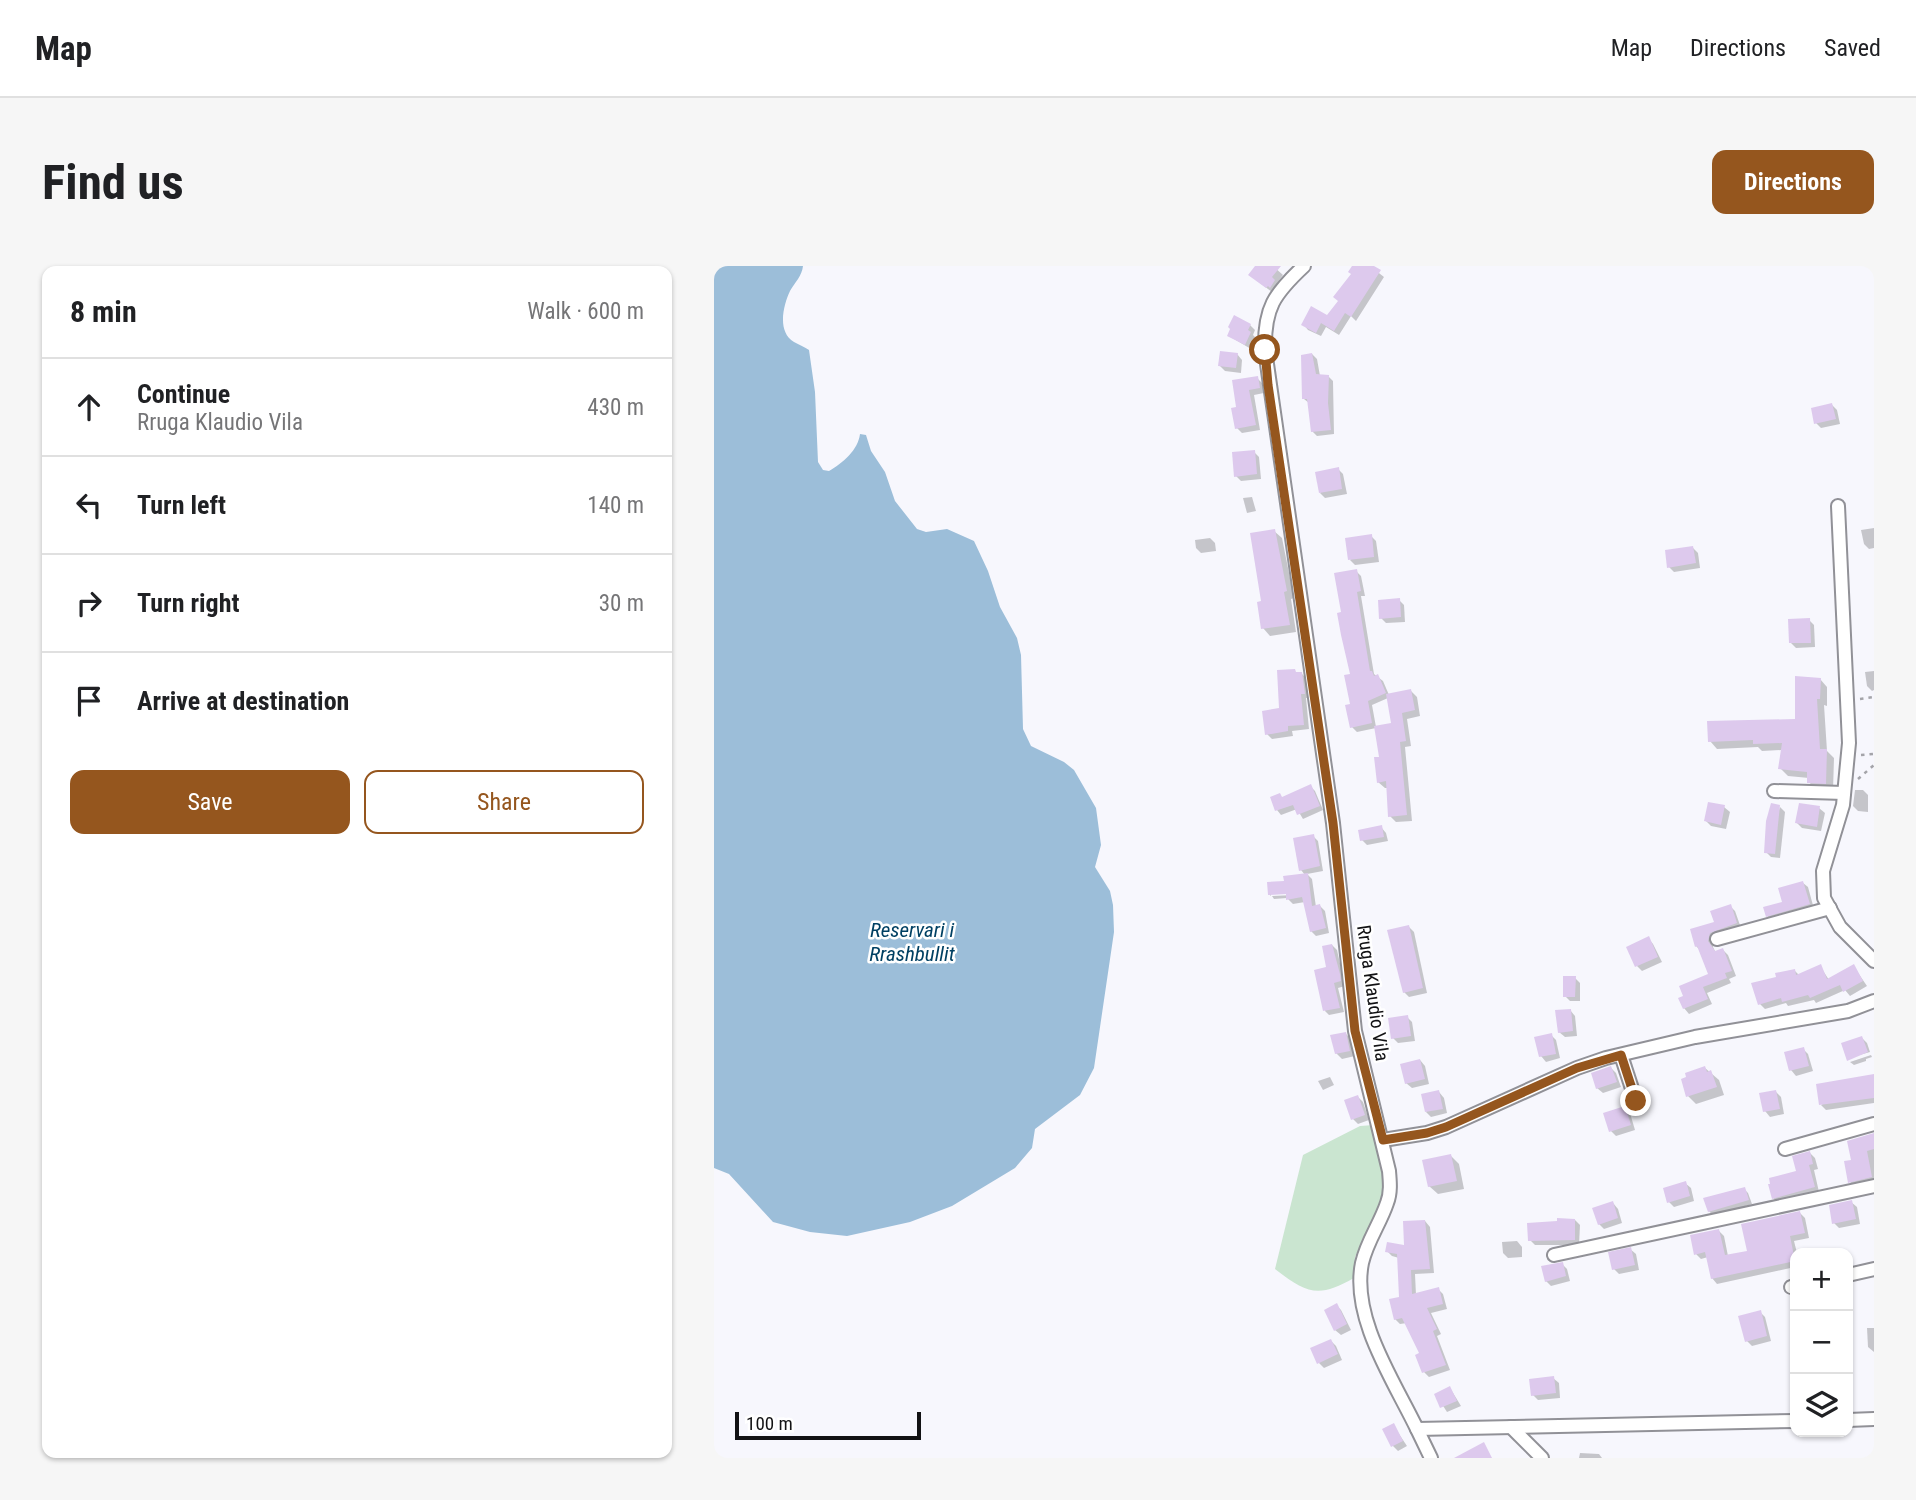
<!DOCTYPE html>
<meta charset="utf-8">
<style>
:root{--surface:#fff;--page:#f6f6f6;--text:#202124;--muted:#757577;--line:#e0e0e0;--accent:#95561e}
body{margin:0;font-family:"Roboto Condensed",sans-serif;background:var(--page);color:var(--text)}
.controls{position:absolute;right:21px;bottom:21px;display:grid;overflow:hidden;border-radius:14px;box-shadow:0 2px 5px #0004}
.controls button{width:63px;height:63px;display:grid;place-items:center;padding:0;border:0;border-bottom:2px solid var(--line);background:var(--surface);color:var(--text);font:35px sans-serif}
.scale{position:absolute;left:21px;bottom:18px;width:186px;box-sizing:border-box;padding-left:7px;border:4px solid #121214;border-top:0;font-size:19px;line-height:24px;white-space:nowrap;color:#121214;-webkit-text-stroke:5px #fff;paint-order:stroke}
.stop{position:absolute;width:21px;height:21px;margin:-16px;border:5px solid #95561e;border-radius:50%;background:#fff}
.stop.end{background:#95561e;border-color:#fff;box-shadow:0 2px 7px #0008}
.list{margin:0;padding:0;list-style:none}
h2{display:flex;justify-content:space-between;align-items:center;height:91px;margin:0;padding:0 28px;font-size:30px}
h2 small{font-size:23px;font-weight:400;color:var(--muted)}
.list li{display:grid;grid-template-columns:46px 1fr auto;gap:21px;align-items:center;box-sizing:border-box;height:98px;padding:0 28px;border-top:2px solid var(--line)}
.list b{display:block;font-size:26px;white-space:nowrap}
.list p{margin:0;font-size:23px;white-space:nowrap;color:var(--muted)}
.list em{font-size:23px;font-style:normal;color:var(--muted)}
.actions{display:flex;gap:14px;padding:21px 28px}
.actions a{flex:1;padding:16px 0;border:2px solid var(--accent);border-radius:14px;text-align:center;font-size:24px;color:var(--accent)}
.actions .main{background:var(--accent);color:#fff}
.icon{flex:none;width:38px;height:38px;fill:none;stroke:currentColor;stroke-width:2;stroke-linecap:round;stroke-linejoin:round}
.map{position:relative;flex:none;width:1160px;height:1192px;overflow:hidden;border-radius:14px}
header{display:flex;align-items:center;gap:42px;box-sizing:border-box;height:98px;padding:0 35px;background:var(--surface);border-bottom:2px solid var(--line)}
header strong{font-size:33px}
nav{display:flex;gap:38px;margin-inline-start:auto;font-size:24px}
.intro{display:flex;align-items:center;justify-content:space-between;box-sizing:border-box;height:168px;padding:0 42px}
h1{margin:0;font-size:49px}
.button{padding:18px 32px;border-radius:14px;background:var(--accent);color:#fff;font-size:24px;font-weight:700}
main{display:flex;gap:42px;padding:0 42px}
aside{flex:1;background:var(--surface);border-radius:14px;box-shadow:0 2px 5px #0004}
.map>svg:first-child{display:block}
.green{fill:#cae5d0}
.water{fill:#9cbed9}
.shadow{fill:#0003;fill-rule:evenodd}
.building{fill:#ddc9ed}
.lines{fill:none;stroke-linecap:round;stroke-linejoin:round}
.minor-casing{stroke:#919197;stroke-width:16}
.path{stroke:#a4a4a9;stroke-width:2.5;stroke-dasharray:3.5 5;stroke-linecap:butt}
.minor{stroke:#fff;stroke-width:12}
.route{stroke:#95561e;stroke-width:9}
.labels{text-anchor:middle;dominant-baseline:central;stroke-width:5;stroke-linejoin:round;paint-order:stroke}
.street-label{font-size:19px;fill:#121214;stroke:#fff}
.water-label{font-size:21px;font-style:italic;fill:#004063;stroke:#fff}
</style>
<header>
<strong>Map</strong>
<nav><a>Map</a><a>Directions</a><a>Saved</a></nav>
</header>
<div class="intro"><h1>Find us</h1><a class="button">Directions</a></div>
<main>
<aside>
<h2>8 min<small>Walk · 600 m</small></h2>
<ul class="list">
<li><svg class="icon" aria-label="ahead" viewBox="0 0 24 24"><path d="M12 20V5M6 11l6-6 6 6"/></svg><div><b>Continue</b><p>Rruga Klaudio Vila</p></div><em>430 m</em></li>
<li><svg class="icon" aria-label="left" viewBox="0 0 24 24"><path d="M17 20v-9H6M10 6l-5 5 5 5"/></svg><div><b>Turn left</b></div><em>140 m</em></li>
<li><svg class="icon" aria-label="right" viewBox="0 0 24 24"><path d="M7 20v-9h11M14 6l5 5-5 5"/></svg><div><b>Turn right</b></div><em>30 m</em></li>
<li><svg class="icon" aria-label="arrive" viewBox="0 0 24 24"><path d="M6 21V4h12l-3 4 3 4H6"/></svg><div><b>Arrive at destination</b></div></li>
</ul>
<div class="actions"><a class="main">Save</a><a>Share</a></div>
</aside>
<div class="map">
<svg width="1160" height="1192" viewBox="0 0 1160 1192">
<rect width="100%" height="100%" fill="#f7f7fd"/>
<path class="green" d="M660,859l16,68 -15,32 -9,8 -11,24 -1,21c-35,20 -47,16 -79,-9l28,-114 57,-29z"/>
<path class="water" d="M0,0h89c-1,10 -8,16 -13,25 -7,15 -13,41 4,51 5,3 11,5 15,8l6,42 3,70 5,8 6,1c14,-8 29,-21 31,-37l6,1 5,16 14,21 10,29 22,28 9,3 21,-3 27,12 14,30 12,36 17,31 4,17 2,74 8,17 33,16 10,8 22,38 5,37 -6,22 15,24 3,14 1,27 -20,136 -14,27 -45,34 -3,19 -17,20 -63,38 -42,16 -63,14 -37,-4 -37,-10 -44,-48 -15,-6z"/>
<g class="shadow">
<polygon points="543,0 559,0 569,9 563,17 565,20 562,25 560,24 558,26 542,14"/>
<polygon points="640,0 656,0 670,11 642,55 637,50 625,69 612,61 607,70 594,64 590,59 614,51 626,35 639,8"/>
<polygon points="536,59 541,64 539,69 542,72 537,83 515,70"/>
<polygon points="523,88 528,94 527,107 511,105 506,100"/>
<polygon points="598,88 603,93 606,110 614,110 619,115 620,168 603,170 598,165 595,137 590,133"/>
<polygon points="543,112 548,117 550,127 540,129 546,164 528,167 523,162 524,142 520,116"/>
<polygon points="1118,139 1123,144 1126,158 1107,162 1102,157"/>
<polygon points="540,186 545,191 547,213 527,215 522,210"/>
<polygon points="624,203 629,208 633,228 611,232 606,227"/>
<polygon points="538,231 542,245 533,247 529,232"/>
<polygon points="1160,262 1160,282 1155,283 1150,278 1147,264"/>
<polygon points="560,265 568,272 580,332 577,333 582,366 556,370 549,362 549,337"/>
<polygon points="657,270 662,275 665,296 641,299 636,294"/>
<polygon points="496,272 501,277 502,285 487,287 482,282 481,274"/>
<polygon points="979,282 984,287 986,302 960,306 955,301"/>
<path d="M642,305l5,5 4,20h-4l13,78 9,7 6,14 22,-4 6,6 3,19 -13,3 4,27 -6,1 7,74 -16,1 -6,-6 -2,-28h-3l-7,-6 3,-24 -5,-30 -19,4 -5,-5v-52l-9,-61zM674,432l5,27 -17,2 -4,-22z"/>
<polygon points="685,334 690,339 691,356 672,357 667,352"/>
<polygon points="1095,354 1100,359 1101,381 1082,382 1077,377"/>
<polygon points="1160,405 1160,424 1158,425 1153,420 1151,406"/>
<polygon points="583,408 588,408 593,413 596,432 592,432 595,463 578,465 579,470 558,473 553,468"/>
<polygon points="1106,413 1113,421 1113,440 1110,439 1113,485 1120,492 1119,525 1102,524 1095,516 1095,512 1074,510 1066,502 1068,484 1048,485 1044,481 1003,483 996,475 1083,455"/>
<polygon points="597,521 601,525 609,544 589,553 583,543 567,549 563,544"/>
<polygon points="1141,524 1149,524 1154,529 1154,546 1144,545 1139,540"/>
<polygon points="1010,541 1016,546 1012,563 997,560 992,555"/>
<polygon points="1066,541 1071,546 1066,592 1057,591 1052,586"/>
<polygon points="1105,542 1111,547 1107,565 1088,562 1083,557"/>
<polygon points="667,561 672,567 674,575 653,579 648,574"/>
<polygon points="599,570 604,575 609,605 593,608 598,613 602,641 606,640 611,645 615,667 602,670 597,665 591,636 579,638 573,632 560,633 558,630 580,629 580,625 557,627 557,630 555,628 572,617 591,609 587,604"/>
<polygon points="1089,617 1094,621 1100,643 1058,654 1053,650 1070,637"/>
<polygon points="1016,640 1021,645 1027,662 1001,672 999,681 1002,687 1009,684 1014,689 1022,710 1015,713 1017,717 993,727 998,738 975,748 970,742 996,709 987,685 982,680"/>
<polygon points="695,661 700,666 713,727 695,731 690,726"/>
<polygon points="934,672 939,678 948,696 928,705 923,700"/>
<polygon points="618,679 623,684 631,720 624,722 630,746 615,749 611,745"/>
<polygon points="1106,700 1115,714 1140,701 1153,720 1136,730 1131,724 1102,737 1100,734 1074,740 1072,737 1051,743 1046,738 1064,712 1080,704 1085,709"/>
<polygon points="861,712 866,717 866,735 856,735 851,730"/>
<polygon points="856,744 861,750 863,770 851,771 845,766"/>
<polygon points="693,751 698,756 701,775 684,777 679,772"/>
<polygon points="631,767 637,773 641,790 628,793 622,787"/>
<polygon points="837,769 842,774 846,792 832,796 827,790"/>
<polygon points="1148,772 1153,777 1156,786 1135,792 1135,794 1129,778"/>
<polygon points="1089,783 1094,788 1099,805 1082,810 1077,804 1072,787"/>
<polygon points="1157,789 1158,791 1152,793 1152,795 1140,799 1136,796"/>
<polygon points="706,794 711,800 715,818 698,822 692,817"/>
<polygon points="897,802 902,807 907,821 889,827 883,822"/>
<polygon points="991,802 1005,814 1010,829 982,838 974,830"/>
<polygon points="1160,810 1160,837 1112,844 1107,839"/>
<polygon points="616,811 620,819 609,824 604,815"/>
<polygon points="725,826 730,832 733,847 717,851 712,846"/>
<polygon points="1062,826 1067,831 1070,848 1056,851 1051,845"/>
<polygon points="644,831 649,836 655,854 644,858 639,853"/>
<polygon points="910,842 916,847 921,864 902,870 897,865"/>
<polygon points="1160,869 1160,919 1143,923 1136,916 1139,895"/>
<polygon points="1096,887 1101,892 1104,903 1100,904 1105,926 1065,937 1059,932 1084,907"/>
<polygon points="737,890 745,898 750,923 724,928 715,920"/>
<polygon points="971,917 977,922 980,935 960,941 955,936"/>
<polygon points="1030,923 1034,927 1038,938 999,950 995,945"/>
<polygon points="1137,936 1143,941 1146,958 1125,962 1120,957"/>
<polygon points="899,937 904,943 908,957 890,963 885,958"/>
<polygon points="1086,947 1091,952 1095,972 1080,975 1083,987 1081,1001 1003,1018 998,1012 994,991 987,993 982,988 1005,965 1010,970 1014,990 1035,986"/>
<polygon points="861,954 866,959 865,979 821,979 816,974"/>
<polygon points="711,955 716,961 720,1007 701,1008 702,1029 724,1023 729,1028 733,1043 717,1047 727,1068 723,1070 736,1104 715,1111 710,1106 708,1088 693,1057 686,1058 681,1053 687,1032 685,992 678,990 673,985 692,982"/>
<polygon points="803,975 808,981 808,991 794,992 789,987 788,976"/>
<polygon points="916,983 922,988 925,1004 905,1008 900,1003"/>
<polygon points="848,998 853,1003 856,1015 837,1020 832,1015"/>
<polygon points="622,1039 627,1044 637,1064 627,1069 621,1064"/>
<polygon points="1046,1046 1051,1051 1057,1075 1038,1080 1033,1075"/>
<polygon points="1153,1062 1160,1062 1160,1086 1154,1081"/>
<polygon points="617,1075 622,1080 628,1094 610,1102 605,1097"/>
<polygon points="839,1112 845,1117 846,1132 824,1134 819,1129"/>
<polygon points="736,1122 747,1140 733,1146 722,1129"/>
<polygon points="679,1159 693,1180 684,1185 679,1180"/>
<polygon points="866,1187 885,1188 888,1192 865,1192"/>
</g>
<g class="building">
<polygon points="541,0 567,0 558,11 561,14 556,22 554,20 552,22 534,9"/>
<polygon points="638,0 660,0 667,4 637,51 631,47 620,65 607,57 602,67 587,59 597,40 613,49 624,35 619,31 637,8 634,6"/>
<polygon points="520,49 537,58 534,64 537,66 531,79 513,70 516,63 514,61"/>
<polygon points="506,85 524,87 522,102 504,100"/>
<polygon points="598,87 602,108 615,109 614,137 617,164 597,166 593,133 588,133 587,89"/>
<polygon points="544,110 546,122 535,124 542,159 521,163 517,142 522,141 518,114"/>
<polygon points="1118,137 1122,153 1100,158 1097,142"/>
<polygon points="541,184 543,208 520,211 518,186"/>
<polygon points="625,201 628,223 605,227 601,206"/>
<polygon points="561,263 573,325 570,326 576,359 547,363 543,336 547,335 536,267"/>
<polygon points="658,268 660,291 634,294 631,272"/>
<polygon points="979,280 982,297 953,302 951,284"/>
<polygon points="643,303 647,325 643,326 656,405 658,405 660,410 664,408 672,427 654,435 658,457 636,462 631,439 636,438 630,409 636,408 627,369 623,347 627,346 620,307"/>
<polygon points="686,332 687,351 665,353 664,334"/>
<polygon points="1096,352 1097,377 1075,377 1074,353"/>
<polygon points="581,403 582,406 588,406 591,428 587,428 590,459 574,460 574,465 551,469 548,445 565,442 563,404"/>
<polygon points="1081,410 1107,412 1106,433 1103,433 1106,483 1113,483 1112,518 1093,517 1093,506 1064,503 1068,477 1039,478 1039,474 994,476 993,455 1081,453"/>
<polygon points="697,423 701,444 688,447 692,475 686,476 693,549 674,551 672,515 663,517 660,491 665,491 660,460 677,457 672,428"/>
<polygon points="597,518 606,540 583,549 579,539 561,545 556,531 566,527 568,531"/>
<polygon points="994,536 1011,539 1007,559 990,555"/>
<polygon points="1057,537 1066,539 1061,588 1050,587 1052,555"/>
<polygon points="1085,537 1106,540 1103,561 1081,557"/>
<polygon points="668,559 670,571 646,575 644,564"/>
<polygon points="600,568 606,600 585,605 579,572"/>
<polygon points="594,607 598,640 606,638 612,662 596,666 588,631 572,634 572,628 554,629 553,616 570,615 569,610"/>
<polygon points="1089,615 1096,638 1052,651 1049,641 1068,636 1064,622"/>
<polygon points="1017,638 1023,657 996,667 994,675 1001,685 1009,682 1018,705 1011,707 1013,712 989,721 994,733 969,743 964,732 969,730 965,720 994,708 983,680 981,681 976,663 1000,656 996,645"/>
<polygon points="695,659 709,722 689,727 673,664"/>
<polygon points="935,670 944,691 921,701 912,681"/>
<polygon points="618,678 626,708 627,715 620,717 626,742 609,745 600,704 612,701 608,680"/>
<polygon points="1107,698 1113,713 1140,698 1149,715 1129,726 1126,719 1096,732 1094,729 1068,736 1067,732 1044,739 1037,717 1062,711 1061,707 1081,703 1082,709"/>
<polygon points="849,710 862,710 861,731 849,731"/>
<polygon points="857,743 859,765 844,767 841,744"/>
<polygon points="694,749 697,770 677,773 674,752"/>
<polygon points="632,766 636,785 621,788 616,769"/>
<polygon points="838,767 842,788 825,791 820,771"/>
<polygon points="1148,770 1154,786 1133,795 1127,777"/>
<polygon points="1090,781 1095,800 1075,805 1070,786"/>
<polygon points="706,793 711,813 691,818 686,798"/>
<polygon points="897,800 903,816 882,823 877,807"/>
<polygon points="991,800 993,806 997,804 1003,821 972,831 967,813 972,811 971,807"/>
<polygon points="1160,808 1160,832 1105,839 1102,818"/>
<polygon points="725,824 729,843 711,846 707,828"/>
<polygon points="1062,824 1066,843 1049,846 1045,827"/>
<polygon points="644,829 651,849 637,854 630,834"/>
<polygon points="911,840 917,859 895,866 889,847"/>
<polygon points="1160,867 1160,883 1153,885 1158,911 1134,917 1130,895 1137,894 1133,875"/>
<polygon points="1096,885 1099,898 1095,899 1101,921 1058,933 1054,918 1056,918 1055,912 1082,905 1078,890"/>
<polygon points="737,888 743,915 714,921 708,894"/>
<polygon points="972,915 976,930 953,937 949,922"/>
<polygon points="1031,921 1035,934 994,946 989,932"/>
<polygon points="1138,934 1142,953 1118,958 1115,939"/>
<polygon points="899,935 904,952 884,959 878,942"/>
<polygon points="1086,945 1091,967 1076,970 1081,995 997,1013 991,986 980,989 976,969 1005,963 1011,989 1033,985 1027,958"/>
<polygon points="843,952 861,953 861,974 814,975 813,957 843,955"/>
<polygon points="711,954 716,1003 697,1004 698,1028 725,1021 729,1038 713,1042 723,1063 719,1065 732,1099 708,1107 701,1089 705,1087 688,1052 680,1054 675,1033 685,1031 683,988 671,986 673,976 690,979 689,955"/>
<polygon points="917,981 921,999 898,1004 894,986"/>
<polygon points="849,996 852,1010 831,1016 827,1000"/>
<polygon points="623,1037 633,1058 620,1065 610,1044"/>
<polygon points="1047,1044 1053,1070 1031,1076 1024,1050"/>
<polygon points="617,1073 624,1088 603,1098 596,1082"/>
<polygon points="840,1110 842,1127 817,1130 815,1113"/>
<polygon points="736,1120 743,1135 726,1142 720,1128"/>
<polygon points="680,1157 689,1175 677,1181 668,1163"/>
<polygon points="770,1176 778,1192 740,1192"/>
</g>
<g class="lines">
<g class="minor-casing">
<g id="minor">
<path d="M590,0c-30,28 -40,42 -39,84l68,473 22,208 34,140c1,11 2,22 -2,32 -7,21 -20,38 -25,60 -11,55 32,118 55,166l378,-8"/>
<polyline points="1124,240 1135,477 1129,539 1109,605 1110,632 1126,661 1160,695"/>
<polyline points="1060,525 1130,527"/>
<polyline points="1003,673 1116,642"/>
<polyline points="907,789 922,835"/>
<polyline points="669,874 713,867 732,861 863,802 892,792 981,771 1134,745 1160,735"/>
<polyline points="1071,883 1160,858"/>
<polyline points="840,989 1160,920"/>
<polyline points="1134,1009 1160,1003"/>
<polyline points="1077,1021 1081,1020"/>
<polyline points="1134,1154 1160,1153"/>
<polyline points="797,1161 828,1192"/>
<polyline points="703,1163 717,1192"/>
</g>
</g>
<g class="path">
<polyline points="1146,433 1160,431"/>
<polyline points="1147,489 1160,488"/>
<polyline points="1144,513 1160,499"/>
</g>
<use href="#minor" class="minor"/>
</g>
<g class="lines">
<polyline class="route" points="551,84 554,119 619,557 641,765 669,874 713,867 732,861 863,802 907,789 922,835"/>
</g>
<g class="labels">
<g class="street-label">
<text transform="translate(659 727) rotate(82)">Rruga Klaudio Vila</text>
</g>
<g class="water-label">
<text x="198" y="664">Reservari i<tspan x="198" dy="24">Rrashbullit</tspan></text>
</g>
</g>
</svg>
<div class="controls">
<button>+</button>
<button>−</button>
<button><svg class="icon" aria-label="layers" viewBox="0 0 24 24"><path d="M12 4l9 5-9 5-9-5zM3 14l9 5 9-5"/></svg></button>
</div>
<div class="scale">100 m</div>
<div class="stop" style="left:551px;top:84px"></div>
<div class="stop end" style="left:922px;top:835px"></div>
</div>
</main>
